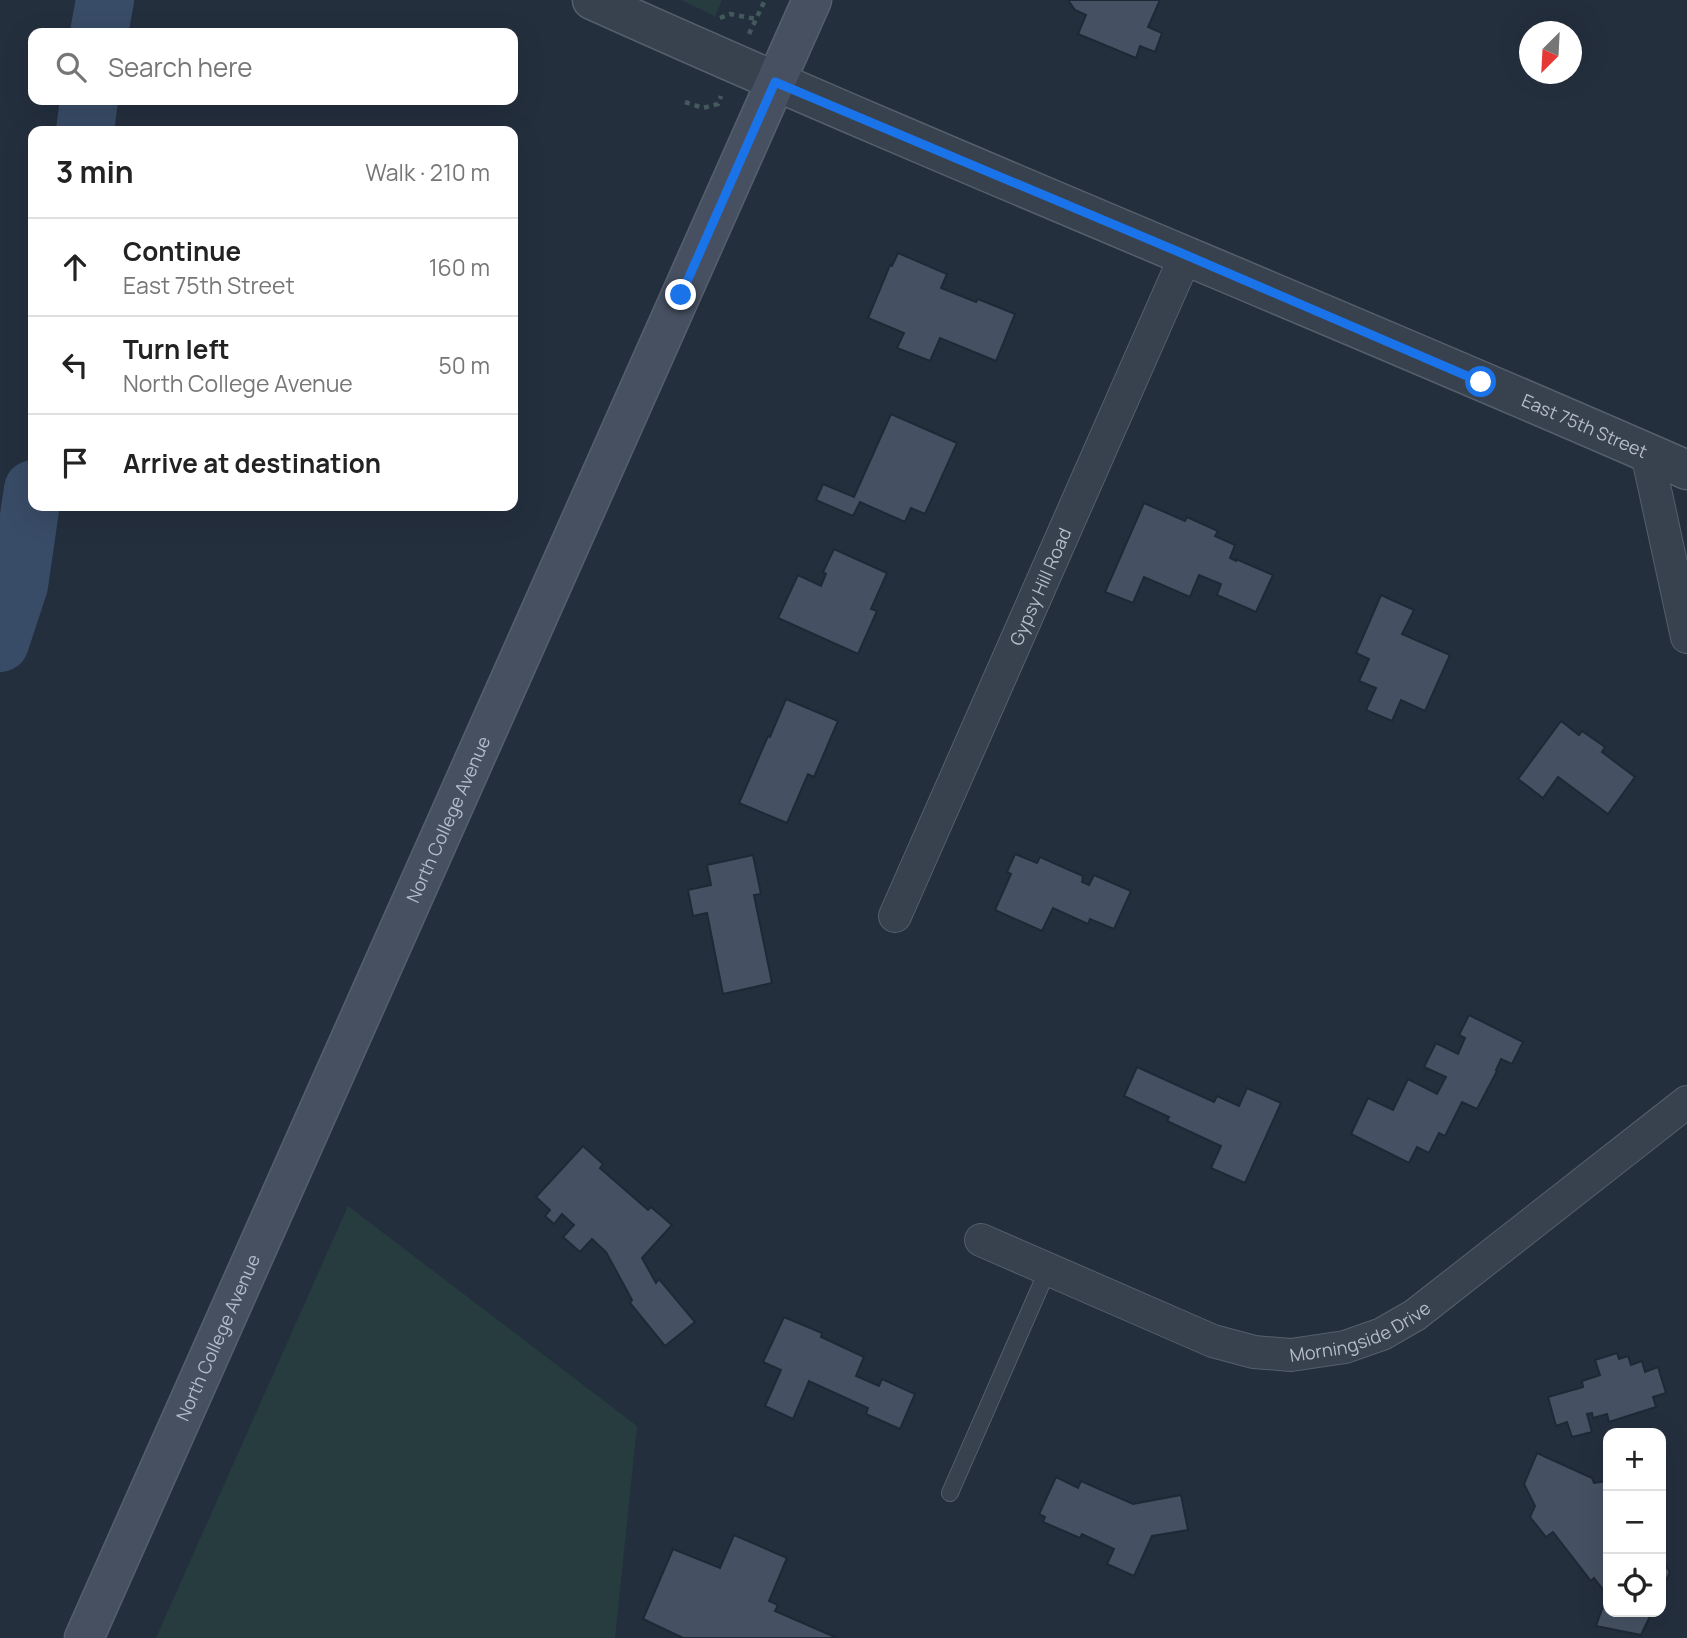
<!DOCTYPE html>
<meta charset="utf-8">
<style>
:root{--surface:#fff;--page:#f6f6f6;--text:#222;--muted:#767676;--line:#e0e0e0}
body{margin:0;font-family:Manrope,sans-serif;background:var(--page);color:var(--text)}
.controls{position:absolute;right:21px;bottom:21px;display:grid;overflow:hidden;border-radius:14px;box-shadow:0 7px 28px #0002}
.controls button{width:63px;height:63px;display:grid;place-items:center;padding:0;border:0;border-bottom:2px solid var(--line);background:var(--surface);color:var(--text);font:35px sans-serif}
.compass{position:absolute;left:1519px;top:21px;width:63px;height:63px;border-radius:50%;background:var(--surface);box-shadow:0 7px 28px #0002;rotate:204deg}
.stop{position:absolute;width:21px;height:21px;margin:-16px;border:5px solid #1a73e8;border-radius:50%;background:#fff}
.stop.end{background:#1a73e8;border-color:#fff;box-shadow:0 2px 7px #0008}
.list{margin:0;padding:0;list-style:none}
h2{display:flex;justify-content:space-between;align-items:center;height:91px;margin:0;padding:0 28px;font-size:30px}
h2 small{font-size:23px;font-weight:400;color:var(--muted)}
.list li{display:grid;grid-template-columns:46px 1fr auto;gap:21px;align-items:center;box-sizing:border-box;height:98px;padding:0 28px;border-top:2px solid var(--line)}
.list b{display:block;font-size:26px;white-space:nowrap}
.list p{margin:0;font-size:23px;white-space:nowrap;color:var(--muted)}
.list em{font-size:23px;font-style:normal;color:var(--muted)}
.icon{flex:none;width:38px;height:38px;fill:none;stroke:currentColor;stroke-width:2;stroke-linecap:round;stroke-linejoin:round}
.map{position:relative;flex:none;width:1687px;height:1638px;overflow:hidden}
.search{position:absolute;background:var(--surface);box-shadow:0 7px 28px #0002;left:28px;top:28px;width:490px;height:77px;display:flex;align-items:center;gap:18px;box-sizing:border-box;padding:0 24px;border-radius:14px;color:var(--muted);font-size:26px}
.panel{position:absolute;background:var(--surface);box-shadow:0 7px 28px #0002;left:28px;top:126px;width:490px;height:385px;border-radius:14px}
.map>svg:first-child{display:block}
.green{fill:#263c3f}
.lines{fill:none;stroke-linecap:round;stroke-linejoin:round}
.river{stroke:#394c67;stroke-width:58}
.building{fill:#455162;stroke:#1f2835;stroke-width:2}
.service-casing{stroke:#565f6c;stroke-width:18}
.minor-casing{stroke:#565f6c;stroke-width:34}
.tertiary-casing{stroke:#565f6c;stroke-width:41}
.secondary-casing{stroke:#565f6c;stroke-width:41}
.path{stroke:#44595c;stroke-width:4.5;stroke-dasharray:5 5;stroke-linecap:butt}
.service{stroke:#38414e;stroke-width:16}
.minor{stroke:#38414e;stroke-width:32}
.tertiary{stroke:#38414e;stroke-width:38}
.secondary{stroke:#465061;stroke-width:38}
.route{stroke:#1a73e8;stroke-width:9}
.labels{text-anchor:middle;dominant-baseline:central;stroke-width:7;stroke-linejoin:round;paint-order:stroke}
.street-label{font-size:18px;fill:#b4bcc9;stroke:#1d2633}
</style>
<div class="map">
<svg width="1687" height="1638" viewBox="0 0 1687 1638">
<rect width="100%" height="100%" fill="#242f3e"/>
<g class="green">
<polygon points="681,0 722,0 715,16"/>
<polygon points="348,1206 637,1426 615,1638 156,1638"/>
</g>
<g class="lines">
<g class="river">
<polyline points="99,33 105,0"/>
<polyline points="85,131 89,100"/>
<polyline points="0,643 19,585 33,489"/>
</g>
</g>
<g class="building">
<polygon points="1068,0 1160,0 1148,27 1162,33 1155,52 1140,46 1136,58 1078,34 1086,15 1075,10"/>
<polygon points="898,253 947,274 941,288 976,302 978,299 1015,314 996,361 940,338 930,361 897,348 904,333 868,318 890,265 892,266"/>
<polygon points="891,414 957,443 925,514 911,508 905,522 860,502 853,516 816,500 823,484 854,497"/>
<polygon points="1144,503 1185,521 1187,517 1218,531 1215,536 1235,545 1230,558 1236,561 1236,559 1273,575 1256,612 1217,595 1221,584 1199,575 1190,597 1144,577 1133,603 1105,592"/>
<polygon points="834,549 887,573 871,609 877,611 858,654 778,618 798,575 821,586 826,574 823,572"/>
<polygon points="1381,595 1414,610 1402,634 1450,655 1425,711 1401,700 1392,721 1366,710 1376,688 1359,681 1369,659 1356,653"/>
<polygon points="786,699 838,721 814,777 808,774 787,823 739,803 768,736 770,737"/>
<polygon points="1561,721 1579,735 1582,731 1605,747 1602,752 1635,777 1608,814 1558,777 1543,798 1518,779"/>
<polygon points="1015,854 1037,863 1040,857 1083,876 1082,882 1089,885 1094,875 1131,891 1114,929 1090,919 1088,924 1053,908 1042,931 995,910 1011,874 1007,872"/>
<polygon points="753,855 761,894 754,895 772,983 723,994 707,913 693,916 688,890 711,885 707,865"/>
<polygon points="1469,1015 1523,1042 1512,1064 1501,1059 1496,1070 1497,1071 1477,1109 1462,1102 1445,1136 1439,1133 1429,1153 1417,1147 1409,1163 1351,1134 1368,1098 1393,1110 1408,1079 1437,1094 1446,1077 1424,1067 1436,1043 1458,1054 1465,1038 1459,1035"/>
<polygon points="1137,1067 1214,1102 1217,1096 1239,1106 1247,1088 1281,1103 1245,1183 1211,1168 1221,1146 1167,1121 1169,1117 1124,1096"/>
<polygon points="583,1146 603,1164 600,1168 648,1210 651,1207 672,1225 642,1258 656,1283 659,1279 695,1322 665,1346 630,1303 632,1300 606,1252 592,1239 580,1252 563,1237 574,1225 562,1214 554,1224 545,1216 550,1210 536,1197"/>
<polygon points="784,1317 822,1333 821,1337 864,1357 856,1376 879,1386 882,1379 915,1394 900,1429 866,1414 868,1408 809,1381 793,1419 765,1406 781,1370 763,1362"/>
<polygon points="1617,1353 1619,1359 1628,1356 1631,1365 1642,1361 1645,1372 1658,1367 1666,1393 1653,1397 1656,1407 1609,1422 1607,1414 1593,1418 1592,1413 1587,1414 1592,1432 1572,1437 1567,1422 1556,1426 1548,1397 1583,1387 1582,1381 1600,1375 1595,1360"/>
<polygon points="1537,1453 1592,1478 1594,1483 1608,1481 1608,1612 1652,1612 1641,1635 1596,1626 1607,1595 1594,1578 1591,1581 1553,1532 1546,1537 1530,1517 1535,1506 1524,1484"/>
<polygon points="1056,1477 1078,1488 1081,1481 1133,1504 1181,1495 1188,1530 1152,1536 1134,1576 1107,1564 1114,1549 1082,1534 1080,1538 1043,1522 1045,1517 1039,1514"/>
<polygon points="734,1535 787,1558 769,1601 778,1605 775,1611 837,1638 683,1638 643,1619 673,1549 720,1568"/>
<polygon points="1661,1560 1670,1572 1661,1592"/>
</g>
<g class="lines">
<g class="service-casing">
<polyline id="service" points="950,1493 1048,1269"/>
</g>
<g class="minor-casing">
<g id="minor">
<polyline points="1647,453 1687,637"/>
<path id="s1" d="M895,916l291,-661"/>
<path id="s2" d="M981,1240l232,101 41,11 37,3 54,-8 37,-13 33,-19 272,-213"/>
</g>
</g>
<g class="tertiary-casing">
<g id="tertiary">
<path id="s3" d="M592,0c362,163 731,310 1095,470"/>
</g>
</g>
<g class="secondary-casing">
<g id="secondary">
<path id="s4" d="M84,1638l728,-1638"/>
</g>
</g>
<g class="path">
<polyline points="720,18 730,14 756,19"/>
<polyline points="749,34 765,0"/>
<polyline points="685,102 703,108 718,104 721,96"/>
</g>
<use href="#service" class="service"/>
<use href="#minor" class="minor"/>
<use href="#tertiary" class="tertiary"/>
<use href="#secondary" class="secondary"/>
</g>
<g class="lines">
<polyline class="route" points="681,295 775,82 1186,255 1481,382"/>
</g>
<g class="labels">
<g class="street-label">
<text stroke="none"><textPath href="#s3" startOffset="1080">East 75th Street</textPath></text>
<text stroke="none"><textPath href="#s1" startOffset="360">Gypsy Hill Road</textPath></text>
<text stroke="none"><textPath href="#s4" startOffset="896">North College Avenue</textPath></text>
<text stroke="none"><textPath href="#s2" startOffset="406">Morningside Drive</textPath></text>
<text stroke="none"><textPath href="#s4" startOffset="329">North College Avenue</textPath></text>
</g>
</g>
</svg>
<div class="controls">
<button>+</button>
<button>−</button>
<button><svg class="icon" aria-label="locate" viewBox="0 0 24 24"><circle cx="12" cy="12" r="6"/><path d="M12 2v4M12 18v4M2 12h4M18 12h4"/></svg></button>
</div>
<svg class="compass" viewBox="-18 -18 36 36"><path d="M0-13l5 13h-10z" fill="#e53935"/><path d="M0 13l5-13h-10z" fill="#767676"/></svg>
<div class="stop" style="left:1481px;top:382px"></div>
<div class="stop end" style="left:681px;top:295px"></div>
<div class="search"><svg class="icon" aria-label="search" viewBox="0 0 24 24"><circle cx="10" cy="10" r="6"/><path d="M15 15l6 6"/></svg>Search here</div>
<section class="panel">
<h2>3 min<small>Walk · 210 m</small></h2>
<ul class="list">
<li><svg class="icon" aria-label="ahead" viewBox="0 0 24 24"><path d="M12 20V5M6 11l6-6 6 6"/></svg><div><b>Continue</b><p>East 75th Street</p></div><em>160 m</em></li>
<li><svg class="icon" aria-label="left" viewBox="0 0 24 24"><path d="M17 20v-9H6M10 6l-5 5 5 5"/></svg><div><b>Turn left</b><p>North College Avenue</p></div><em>50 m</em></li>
<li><svg class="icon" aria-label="arrive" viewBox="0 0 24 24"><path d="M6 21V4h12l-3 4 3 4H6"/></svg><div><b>Arrive at destination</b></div></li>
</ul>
</section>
</div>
